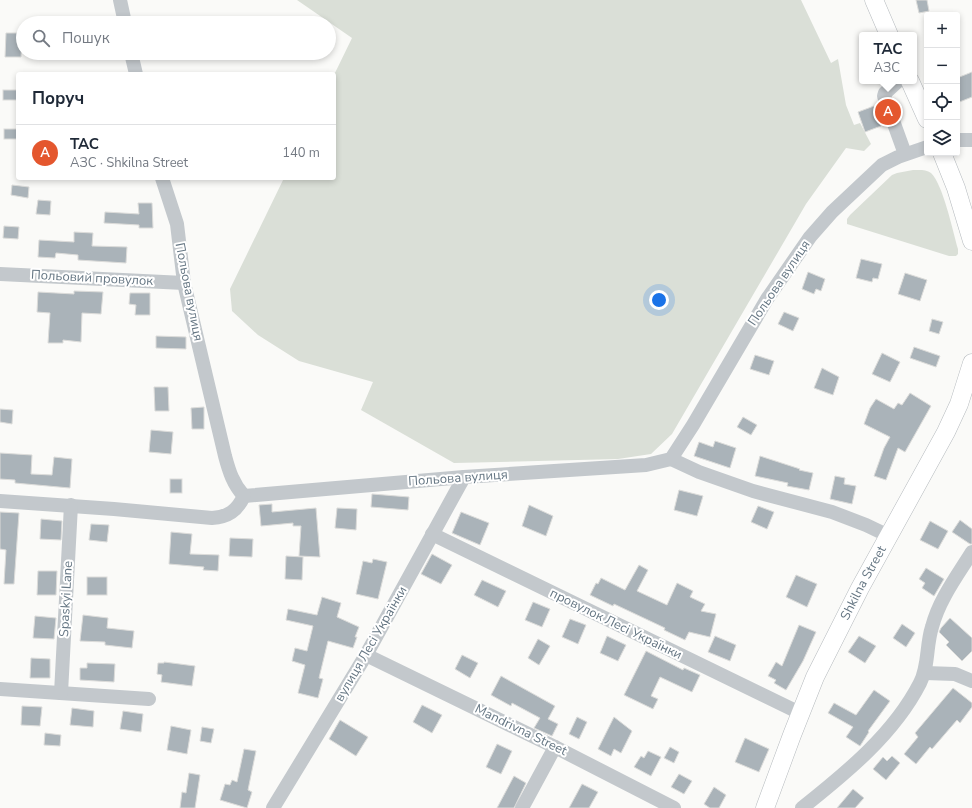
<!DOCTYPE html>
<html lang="uk">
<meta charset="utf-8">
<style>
:root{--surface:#fff;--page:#f6f6f7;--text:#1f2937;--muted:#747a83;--line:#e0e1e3;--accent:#e4572e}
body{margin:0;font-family:"Nunito Sans",sans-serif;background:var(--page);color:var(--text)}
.controls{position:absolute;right:12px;top:12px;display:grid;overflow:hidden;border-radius:4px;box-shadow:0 2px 6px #0003}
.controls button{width:36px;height:36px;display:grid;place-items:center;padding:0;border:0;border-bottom:1px solid var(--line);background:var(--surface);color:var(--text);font:20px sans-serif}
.you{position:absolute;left:659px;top:300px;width:14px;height:14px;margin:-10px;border:3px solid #fff;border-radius:50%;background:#1a73e8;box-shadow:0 0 0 6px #1a73e833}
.badge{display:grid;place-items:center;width:26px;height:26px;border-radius:50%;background:var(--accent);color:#fff;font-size:13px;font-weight:700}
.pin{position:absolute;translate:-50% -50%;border:2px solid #fff;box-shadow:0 1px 4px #0006}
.popup{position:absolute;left:859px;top:32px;width:58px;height:52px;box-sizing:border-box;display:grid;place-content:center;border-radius:4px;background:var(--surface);filter:drop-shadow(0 1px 3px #0005);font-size:13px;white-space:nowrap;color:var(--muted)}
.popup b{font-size:15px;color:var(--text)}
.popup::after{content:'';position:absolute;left:50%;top:100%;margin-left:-8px;border:8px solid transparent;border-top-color:var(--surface)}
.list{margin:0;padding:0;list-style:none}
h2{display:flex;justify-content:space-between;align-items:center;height:52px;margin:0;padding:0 16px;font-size:17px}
h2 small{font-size:13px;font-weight:400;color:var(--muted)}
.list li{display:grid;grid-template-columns:26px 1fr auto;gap:12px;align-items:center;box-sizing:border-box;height:56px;padding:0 16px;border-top:1px solid var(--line)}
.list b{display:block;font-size:15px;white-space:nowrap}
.list p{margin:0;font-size:13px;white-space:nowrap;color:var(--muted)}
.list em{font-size:13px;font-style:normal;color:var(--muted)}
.icon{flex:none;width:22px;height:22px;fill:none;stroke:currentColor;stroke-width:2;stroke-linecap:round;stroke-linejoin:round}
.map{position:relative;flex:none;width:972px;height:808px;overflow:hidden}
.search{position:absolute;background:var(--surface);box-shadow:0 2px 6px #0003;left:16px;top:16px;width:320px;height:44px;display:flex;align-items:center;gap:10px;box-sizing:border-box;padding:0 14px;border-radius:22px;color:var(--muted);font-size:15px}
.panel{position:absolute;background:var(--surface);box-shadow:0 2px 6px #0003;left:16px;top:72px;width:320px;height:108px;border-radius:4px}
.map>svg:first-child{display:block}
.green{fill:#dadfd7}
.building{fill:#aab3b9;stroke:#dcdcda}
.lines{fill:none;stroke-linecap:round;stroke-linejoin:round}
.major-casing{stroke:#b5babe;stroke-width:19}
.minor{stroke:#c3c8cc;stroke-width:14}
.major{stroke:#fff;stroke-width:18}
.labels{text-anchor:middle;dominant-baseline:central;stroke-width:4;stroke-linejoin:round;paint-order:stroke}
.street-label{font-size:13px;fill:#657683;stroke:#fff}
</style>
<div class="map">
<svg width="972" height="808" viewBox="0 0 972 808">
<rect width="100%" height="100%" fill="#fafaf8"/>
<g class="green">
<polygon points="297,0 801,0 831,63 838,59 846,105 854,125 860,123 871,144 864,151 846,148 806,204 672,434 651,454 618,459 454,463 361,410 373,382 299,361 258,335 232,311 230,289 284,178 334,178 334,75 352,38"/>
<path d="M913,170c5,0 13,-1 18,3 12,11 22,59 27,76v5l-2,2h-7l-102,-32v-5l3,-4 42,-40 5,-2z"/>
</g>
<g class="building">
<polygon points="916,0 927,0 929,11 919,13"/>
<polygon points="6,33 22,33 21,57 5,57"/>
<polygon points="972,72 972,97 957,103 957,78"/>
<rect x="3" y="90" width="15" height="10"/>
<polygon points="874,106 875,109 879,108 884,121 880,123 881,126 865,132 858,112"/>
<rect x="4" y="129" width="14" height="10"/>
<polygon points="12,185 29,187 28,198 11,195"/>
<polygon points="38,200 51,201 50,215 36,214"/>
<polygon points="138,203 152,203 153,228 139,228 139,225 104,223 105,212 139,214"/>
<polygon points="4,226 19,227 18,239 3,238"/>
<polygon points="74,232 93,233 92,246 127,247 126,263 78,260 78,255 56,253 55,258 38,257 39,240 74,242"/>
<polygon points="861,259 882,264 878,279 873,278 872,282 856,278"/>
<polygon points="808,272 825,279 821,291 816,289 814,294 802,289"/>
<polygon points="905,273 927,280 920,301 898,294"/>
<polygon points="74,291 103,292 101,314 82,313 81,342 63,340 63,343 48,343 50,313 37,312 38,292 74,294"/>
<polygon points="130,293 150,293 150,315 135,315 136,305 129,304"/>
<polygon points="784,312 799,318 793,331 778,324"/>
<polygon points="932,319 943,322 939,334 929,331"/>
<polygon points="156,336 186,337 186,349 156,348"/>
<polygon points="914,347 940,356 936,367 910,358"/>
<polygon points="882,353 900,362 890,382 872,374"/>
<polygon points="755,355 774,361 769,375 750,369"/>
<polygon points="822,368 839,377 833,395 814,388"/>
<polygon points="154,387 168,387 169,411 155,411"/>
<polygon points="910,393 931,406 905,452 898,448 886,480 874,476 884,448 890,437 864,424 870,408 876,399 894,409 898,403 902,405"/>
<polygon points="204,407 204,429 192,429 191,408"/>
<polygon points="0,409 13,410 12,424 0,422"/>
<polygon points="743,417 757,425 751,435 737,427"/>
<polygon points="151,430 173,432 171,454 149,452"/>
<polygon points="715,441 736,448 730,468 694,456 699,442 713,447"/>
<polygon points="0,453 32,455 31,474 52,475 54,457 72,459 70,488 15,483 15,480 0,479"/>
<polygon points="760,456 800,469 799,470 813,473 809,490 787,486 788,483 755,476"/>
<polygon points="835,476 845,478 844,484 856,486 852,504 830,499"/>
<rect x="170" y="479" width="12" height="14"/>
<polygon points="679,490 703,496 697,516 674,510"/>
<polygon points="372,494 409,497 408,510 371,507"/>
<polygon points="272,504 272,512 316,508 320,557 299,556 301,526 293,526 293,523 261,526 259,505"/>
<polygon points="529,505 553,516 546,536 522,526"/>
<polygon points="758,506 774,512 767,529 751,522"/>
<polygon points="337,508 357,509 356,530 335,528"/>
<polygon points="0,512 19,513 14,584 4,584 6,550 0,549"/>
<polygon points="461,512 489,523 480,545 452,533"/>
<polygon points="41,519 62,521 61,540 40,539"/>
<polygon points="960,520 972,529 972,544 970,544 952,532"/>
<polygon points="930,521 948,531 938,549 920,540"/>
<polygon points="91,524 109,525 107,542 89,540"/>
<polygon points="171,532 192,534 190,554 219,555 218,571 203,570 204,567 169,564"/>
<polygon points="230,538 253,539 252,557 229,556"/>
<polygon points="432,554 452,565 441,584 421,574"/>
<polygon points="286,556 303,557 302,580 285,579"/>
<polygon points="373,559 387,562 378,599 356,594 363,561 372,563"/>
<polygon points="639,565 648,570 637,591 667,605 677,583 693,591 690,597 705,604 701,611 716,614 710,637 689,632 685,640 664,630 665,628 614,604 613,606 590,595 596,583 598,584 601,578 625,590"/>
<polygon points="926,568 944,579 934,596 922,588 925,583 919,579"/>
<polygon points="38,571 57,571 56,595 37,595"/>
<polygon points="796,575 817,584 807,607 786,597"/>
<rect x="87" y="577" width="20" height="18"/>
<polygon points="482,580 506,591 498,607 474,595"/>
<polygon points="322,597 341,603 337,617 359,627 355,637 357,637 353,648 328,641 319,678 323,679 318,698 298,693 305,665 292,661 295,648 307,651 313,626 286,620 288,609 317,615"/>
<polygon points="533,602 550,609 542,627 525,620"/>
<polygon points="83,615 108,618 107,628 134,631 132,648 105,645 105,642 80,641"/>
<polygon points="35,616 56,618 54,639 33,638"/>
<polygon points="950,618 972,638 972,651 962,661 946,645 949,642 939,632 941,628"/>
<polygon points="570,619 586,625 578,644 562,637"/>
<polygon points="902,624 915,633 906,647 893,638"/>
<polygon points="799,625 816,632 803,661 786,690 774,683 776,680 768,676 776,662 782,666"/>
<polygon points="607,636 626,645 618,661 600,653"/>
<polygon points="715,636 736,645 730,661 708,652"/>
<polygon points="859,636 876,646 865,663 848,652"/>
<polygon points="538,639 550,646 539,665 528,658"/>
<polygon points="646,651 683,670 684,668 700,675 692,692 660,677 651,696 658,699 653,709 624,695"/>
<polygon points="462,655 478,663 470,678 455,669"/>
<polygon points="31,658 50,659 50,678 30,678"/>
<polygon points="164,662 195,666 192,686 161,682 162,675 157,674 158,663 164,663"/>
<polygon points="87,663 115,664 114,682 80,680 80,668 87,668"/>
<polygon points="501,676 555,706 548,719 558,724 552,736 534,728 540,718 512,703 511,706 491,695"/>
<polygon points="953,688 972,703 972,707 960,723 957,720 932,749 930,747 916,764 904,754 918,737 915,733"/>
<polygon points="874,690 890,701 868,731 869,732 860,746 846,737 853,727 828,713 834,703 856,715"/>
<polygon points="422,705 442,715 432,733 413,722"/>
<polygon points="22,706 42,707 40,726 21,725"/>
<polygon points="72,708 94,711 93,727 70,725"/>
<polygon points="123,711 143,714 141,732 120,729"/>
<polygon points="577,717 587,722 579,739 569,734"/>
<polygon points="614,717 632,731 621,753 614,749 611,756 598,749"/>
<polygon points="340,720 368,737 356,756 329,739"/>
<polygon points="171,726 191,730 187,754 167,750"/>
<polygon points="202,727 214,729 211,743 200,741"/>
<polygon points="45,733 61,735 60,746 44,745"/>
<polygon points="745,738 769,749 759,772 735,762"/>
<polygon points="497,744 512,751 501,774 486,767"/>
<polygon points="670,747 679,752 674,763 664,758"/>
<polygon points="244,749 256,751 248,790 252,792 247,808 220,800 225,784 230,785 232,780 237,782"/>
<polygon points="648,751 661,757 651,776 634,767 641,756 644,758"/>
<polygon points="892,756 900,763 886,780 873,769 883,757 887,761"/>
<polygon points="189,773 200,775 195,808 180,808 182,792 186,793"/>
<polygon points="679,774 692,781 684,794 671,787"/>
<polygon points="514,776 526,783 514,808 497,808"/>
<polygon points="582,784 598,792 589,808 569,808"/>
<polygon points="714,787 726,795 719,808 710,808 704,804"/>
<polygon points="853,789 864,798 855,808 837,808"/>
</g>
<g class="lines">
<g class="major-casing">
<g id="major">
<polyline points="874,0 889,35"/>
<polyline points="910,81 927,119"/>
<polyline points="942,153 956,188 972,241"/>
<path id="s1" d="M765,808l27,-73 23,-58 45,-89 86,-156 13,-28 13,-41"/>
</g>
</g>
<g class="minor">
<polyline points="120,0 125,23"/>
<polyline points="131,53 136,74"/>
<polyline points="898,81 885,93 884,96 905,154"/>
<polyline points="957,140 972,140"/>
<path d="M162,178l15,46 7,59 41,173c4,15 8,28 19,40"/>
<polyline points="0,274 184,283"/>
<polyline points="671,459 699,472 753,491 832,512 866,525 889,536"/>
<polyline points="244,496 464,477 646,465 671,459 693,425 767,299 810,237 832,212 882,165 898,157 927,147"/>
<path d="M0,501l114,8 98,9c16,-1 25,-7 32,-22"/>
<polyline points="432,534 800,713"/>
<polyline points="366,655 555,747 674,808"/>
<polyline points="925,673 955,674 972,681"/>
<polyline points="0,689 149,699"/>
<polyline points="61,693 71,505"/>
<polyline points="273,808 366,655 464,477"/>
<polyline points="522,808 555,747"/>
<path d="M802,808c44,-35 92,-74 118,-125 9,-17 6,-38 12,-56 7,-27 25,-51 40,-75"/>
</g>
<use href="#major" class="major"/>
</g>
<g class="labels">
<g class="street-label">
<text transform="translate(92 278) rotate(3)">Польовий провулок</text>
<text transform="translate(779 283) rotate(-56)">Польова вулиця</text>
<text transform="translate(189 292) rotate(79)">Польова вулиця</text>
<text transform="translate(458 478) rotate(-4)">Польова вулиця</text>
<text stroke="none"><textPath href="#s1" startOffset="246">Shkilna Street</textPath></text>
<text transform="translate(66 599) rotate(-87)">Spaskyi Lane</text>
<text transform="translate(616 624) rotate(26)">провулок Лесі Українки</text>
<text transform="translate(371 644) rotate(-60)">вулиця Лесі Українки</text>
<text transform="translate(521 730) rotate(26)">Mandrivna Street</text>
</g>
</g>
</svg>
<div class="controls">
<button>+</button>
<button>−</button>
<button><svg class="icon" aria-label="locate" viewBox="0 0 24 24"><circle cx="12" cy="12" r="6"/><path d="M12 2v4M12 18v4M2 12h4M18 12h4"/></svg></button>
<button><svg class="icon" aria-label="layers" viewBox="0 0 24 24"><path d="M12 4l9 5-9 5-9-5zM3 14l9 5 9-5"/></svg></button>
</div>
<div class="you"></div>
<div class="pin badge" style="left:888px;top:112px">A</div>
<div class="popup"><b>ТАС</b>АЗС</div>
<div class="search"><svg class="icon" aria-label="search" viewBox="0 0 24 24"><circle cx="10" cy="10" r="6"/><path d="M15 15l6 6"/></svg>Пошук</div>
<section class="panel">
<h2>Поруч<small></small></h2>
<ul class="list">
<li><span class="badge">A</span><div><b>ТАС</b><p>АЗС · Shkilna Street</p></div><em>140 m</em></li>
</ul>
</section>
</div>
